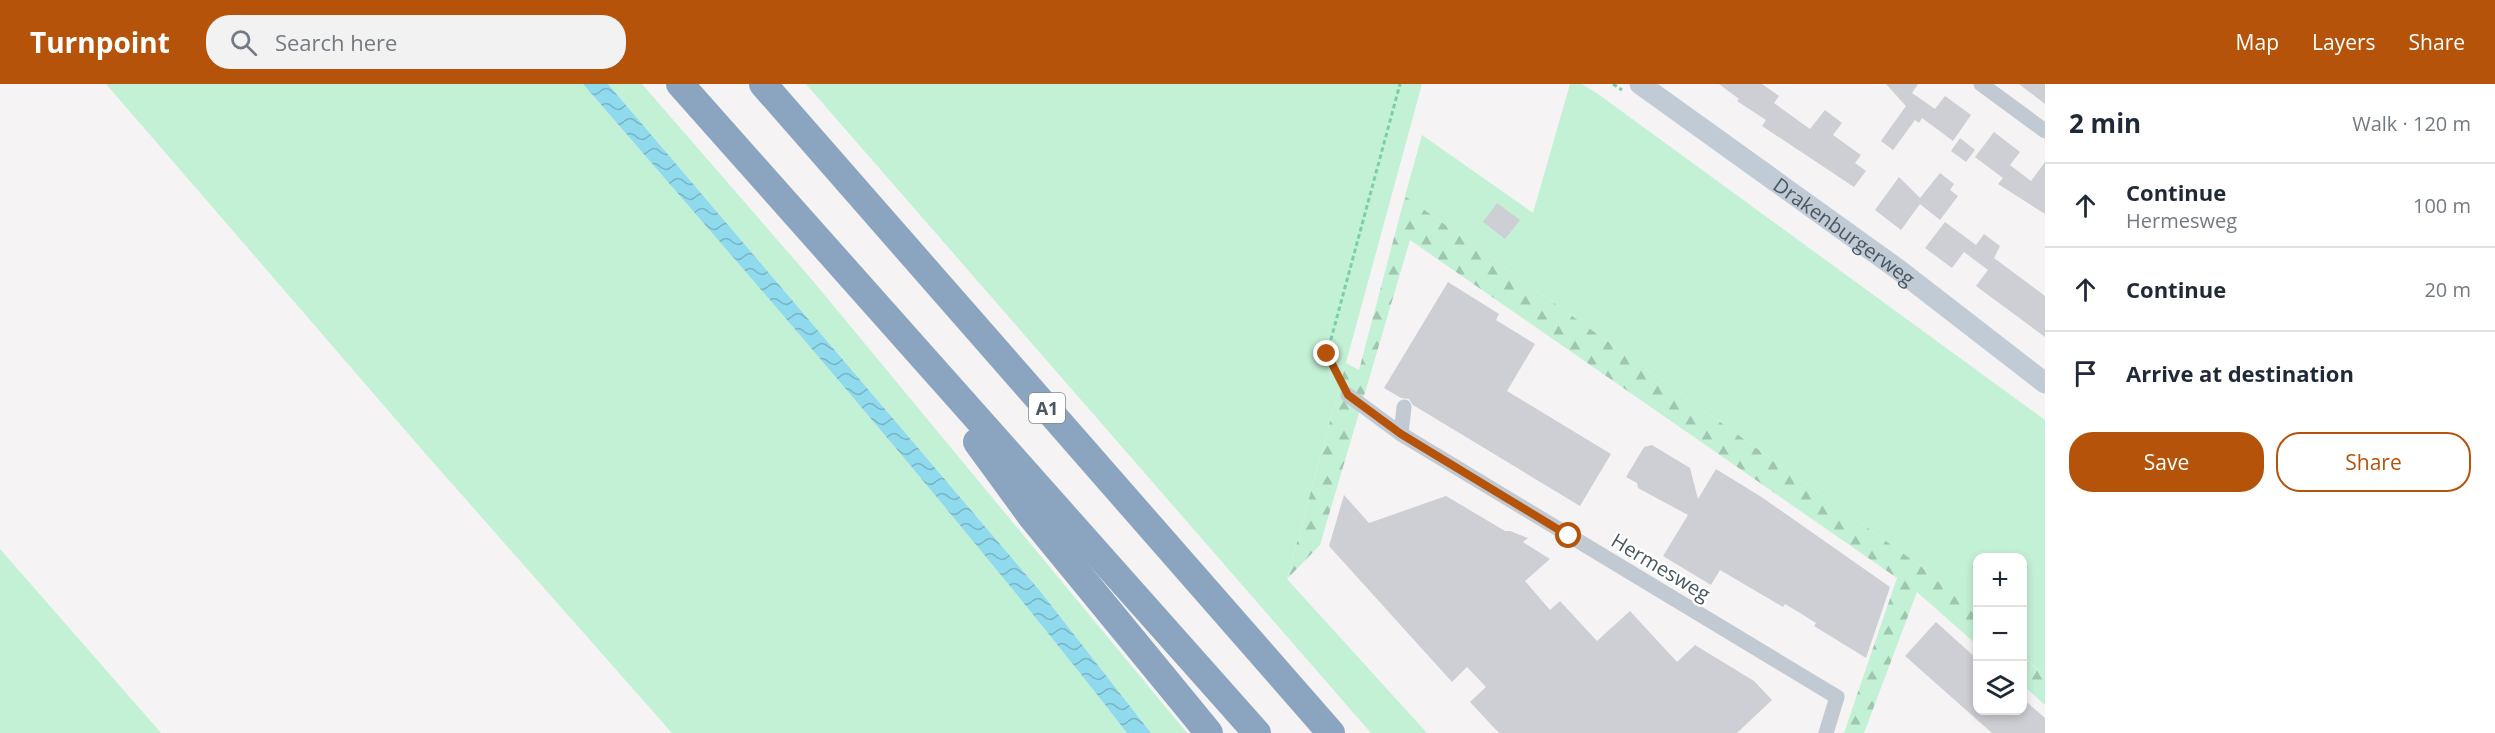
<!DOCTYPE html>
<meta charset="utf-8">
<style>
:root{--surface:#fff;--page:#f2f2f3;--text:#1f2937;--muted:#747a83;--line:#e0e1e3;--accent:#b45309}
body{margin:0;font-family:"Open Sans",sans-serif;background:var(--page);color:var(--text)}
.controls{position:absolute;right:18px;bottom:18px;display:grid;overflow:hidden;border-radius:12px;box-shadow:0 3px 9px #0003}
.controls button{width:54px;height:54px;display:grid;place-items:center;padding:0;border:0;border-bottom:2px solid var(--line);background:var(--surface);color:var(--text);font:30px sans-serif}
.stop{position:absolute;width:18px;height:18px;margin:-14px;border:4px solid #b45309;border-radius:50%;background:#fff}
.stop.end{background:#b45309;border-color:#fff;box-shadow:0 2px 6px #0008}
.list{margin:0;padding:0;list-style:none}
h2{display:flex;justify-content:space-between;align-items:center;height:78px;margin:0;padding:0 24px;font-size:26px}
h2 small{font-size:20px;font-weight:400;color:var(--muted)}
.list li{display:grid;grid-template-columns:39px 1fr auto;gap:18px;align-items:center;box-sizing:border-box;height:84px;padding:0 24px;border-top:2px solid var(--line)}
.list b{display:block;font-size:22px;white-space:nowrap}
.list p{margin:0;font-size:20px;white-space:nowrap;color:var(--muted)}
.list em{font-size:20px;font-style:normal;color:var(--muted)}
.actions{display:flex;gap:12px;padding:18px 24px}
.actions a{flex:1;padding:14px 0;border:2px solid var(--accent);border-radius:24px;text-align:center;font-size:21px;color:var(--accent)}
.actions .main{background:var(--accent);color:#fff}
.icon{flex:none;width:33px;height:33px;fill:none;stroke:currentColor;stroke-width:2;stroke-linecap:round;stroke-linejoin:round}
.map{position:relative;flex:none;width:2045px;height:649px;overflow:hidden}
header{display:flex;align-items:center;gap:36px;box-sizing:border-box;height:84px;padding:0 30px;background:var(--accent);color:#fff}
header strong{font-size:28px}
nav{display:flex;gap:33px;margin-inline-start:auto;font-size:21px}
.search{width:420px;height:54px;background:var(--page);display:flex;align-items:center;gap:15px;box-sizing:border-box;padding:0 21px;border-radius:24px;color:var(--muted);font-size:22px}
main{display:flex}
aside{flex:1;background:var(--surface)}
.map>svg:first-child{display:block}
.green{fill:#c3f1d5}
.forest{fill:url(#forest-firs)}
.water{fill:url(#water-waves)}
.building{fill:#cdcfd5}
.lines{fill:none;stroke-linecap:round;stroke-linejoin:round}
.path{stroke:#7ad0a6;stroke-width:3;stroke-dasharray:4.5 3;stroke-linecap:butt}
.street{stroke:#c1cad2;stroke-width:15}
.secondary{stroke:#c1cbd6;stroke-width:21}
.highway{stroke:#8ba5c1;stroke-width:28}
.route{stroke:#b45309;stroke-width:8}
.labels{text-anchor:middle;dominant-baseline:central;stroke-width:5;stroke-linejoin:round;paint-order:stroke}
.shield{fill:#fff;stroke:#808990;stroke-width:1.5}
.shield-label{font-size:18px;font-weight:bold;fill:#4a5661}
.street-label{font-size:20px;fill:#4a5661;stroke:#fff}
</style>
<header>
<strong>Turnpoint</strong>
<div class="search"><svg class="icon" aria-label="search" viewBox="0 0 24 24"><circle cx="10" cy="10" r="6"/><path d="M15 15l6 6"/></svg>Search here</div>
<nav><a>Map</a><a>Layers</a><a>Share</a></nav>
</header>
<main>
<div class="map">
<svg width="2045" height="649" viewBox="0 0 2045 649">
<defs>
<pattern id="forest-firs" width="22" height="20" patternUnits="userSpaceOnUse" patternTransform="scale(1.5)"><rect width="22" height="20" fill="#c3f1d5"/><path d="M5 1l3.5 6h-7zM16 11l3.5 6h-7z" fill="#a0c6b0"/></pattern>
<pattern id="water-waves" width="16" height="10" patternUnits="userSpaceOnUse" patternTransform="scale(1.5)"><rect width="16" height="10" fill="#90daee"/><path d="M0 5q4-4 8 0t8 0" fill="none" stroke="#78b4c4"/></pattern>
</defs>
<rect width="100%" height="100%" fill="#f5f3f3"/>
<g class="green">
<path d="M106,0h477c185,213 371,426 544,649h-455l-248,-281z"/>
<polygon points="608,0 642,0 813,197 1187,649 1151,649 1040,507"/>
<polygon points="806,0 1422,0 1287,495 1427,649 1371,649"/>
<polygon points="1570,0 1582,0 1598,10 2045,336 2045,592 2023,572 2022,474 1978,474 1977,532 1922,483 1405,112 1422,51 1533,129"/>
<polygon points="0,465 161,649 0,649"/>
</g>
<g class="forest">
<polygon points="1405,112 1922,483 1977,532 1977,561 1917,508 1864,649 1844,649 1897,494 1410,156 1320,461 1287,495 1346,279 1359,286"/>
<polygon points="2022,572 2045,592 2045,621 2023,601"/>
</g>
<path class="water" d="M583,0h25l432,507 111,142h-24c-173,-222 -359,-436 -544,-649z"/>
<g class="building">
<polygon points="1719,0 1762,0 1779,12 1774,19 1810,45 1825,26 1842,39 1833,51 1861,71 1855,79 1866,87 1854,103 1762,42 1766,36 1737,17 1739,15"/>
<polygon points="1886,0 1918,0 1912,9 1935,25 1945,12 1971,31 1953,57 1922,34 1919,39 1915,36 1893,66 1881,57 1906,22"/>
<polygon points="2019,0 2045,0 2045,20"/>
<polygon points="1994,48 2020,68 2010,81 2031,97 2045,78 2045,130 1998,100 2003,94 1975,73"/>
<polygon points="1960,54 1975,66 1966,78 1951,67"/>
<polygon points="1940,89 1954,100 1950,106 1958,112 1940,136 1920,120 1901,146 1875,126 1899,93 1920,114"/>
<polygon points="1497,119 1520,136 1505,155 1483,138"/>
<polygon points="1945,138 1976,161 1984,150 2000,162 1994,174 2045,212 2045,253 1976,202 1988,186 1964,168 1952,184 1925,164"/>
<polygon points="1448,198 1499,230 1496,236 1535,260 1507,307 1611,370 1580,422 1413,321 1409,315 1401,314 1384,304"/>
<polygon points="1652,361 1690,384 1698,415 1716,385 1763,414 1890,503 1866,574 1814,542 1816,539 1800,529 1785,520 1783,523 1720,486 1711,501 1663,472 1688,431 1638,404 1637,399 1626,393 1644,363"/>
<polygon points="1344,411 1369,439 1446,412 1505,447 1510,447 1528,454 1523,458 1550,475 1525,497 1550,526 1560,517 1597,557 1630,527 1677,578 1695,561 1754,597 1772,616 1737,649 1499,649 1470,618 1486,603 1467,583 1452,598 1329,462"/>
<polygon points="1936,538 1977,575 1977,627 2022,627 2022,614 2045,634 2045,649 1992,649 1905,572"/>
</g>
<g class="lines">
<g class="path">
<polyline points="1613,0 1622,6"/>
<polyline points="1341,297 1327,270 1400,0"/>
</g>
<g class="street">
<polyline points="1981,0 2045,47"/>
<polyline points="1348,311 1401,350 1837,613 1826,649"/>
<polyline points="1401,350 1404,323"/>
</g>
<path class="secondary" id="s1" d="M1640,0l259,186 146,113"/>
<g class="highway">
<polyline points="680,0 1257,649"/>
<polyline points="763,0 1331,649"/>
<polyline points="977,358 1031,432 1209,649"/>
</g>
</g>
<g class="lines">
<polyline class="route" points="1327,270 1348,311 1401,350 1569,452"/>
</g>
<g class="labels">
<rect class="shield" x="1029" y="309" width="36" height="30" rx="4.5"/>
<g class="shield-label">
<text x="1047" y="324">A1</text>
</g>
<g class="street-label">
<text stroke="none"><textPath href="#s1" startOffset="252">Drakenburgerweg</textPath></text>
<text transform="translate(1661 483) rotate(31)">Hermesweg</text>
</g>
</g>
</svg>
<div class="controls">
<button>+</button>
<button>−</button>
<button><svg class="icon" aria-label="layers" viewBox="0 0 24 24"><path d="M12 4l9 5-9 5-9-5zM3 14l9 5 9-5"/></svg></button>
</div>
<div class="stop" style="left:1569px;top:452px"></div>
<div class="stop end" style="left:1327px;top:270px"></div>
</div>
<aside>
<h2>2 min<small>Walk · 120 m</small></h2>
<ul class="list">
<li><svg class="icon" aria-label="ahead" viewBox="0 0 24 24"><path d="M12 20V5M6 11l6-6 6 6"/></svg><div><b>Continue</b><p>Hermesweg</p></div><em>100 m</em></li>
<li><svg class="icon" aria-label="ahead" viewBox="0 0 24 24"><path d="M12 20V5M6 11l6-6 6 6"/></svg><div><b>Continue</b></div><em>20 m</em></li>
<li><svg class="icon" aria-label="arrive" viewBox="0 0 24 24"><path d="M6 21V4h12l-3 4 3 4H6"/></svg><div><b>Arrive at destination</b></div></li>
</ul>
<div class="actions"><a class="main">Save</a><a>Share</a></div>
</aside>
</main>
